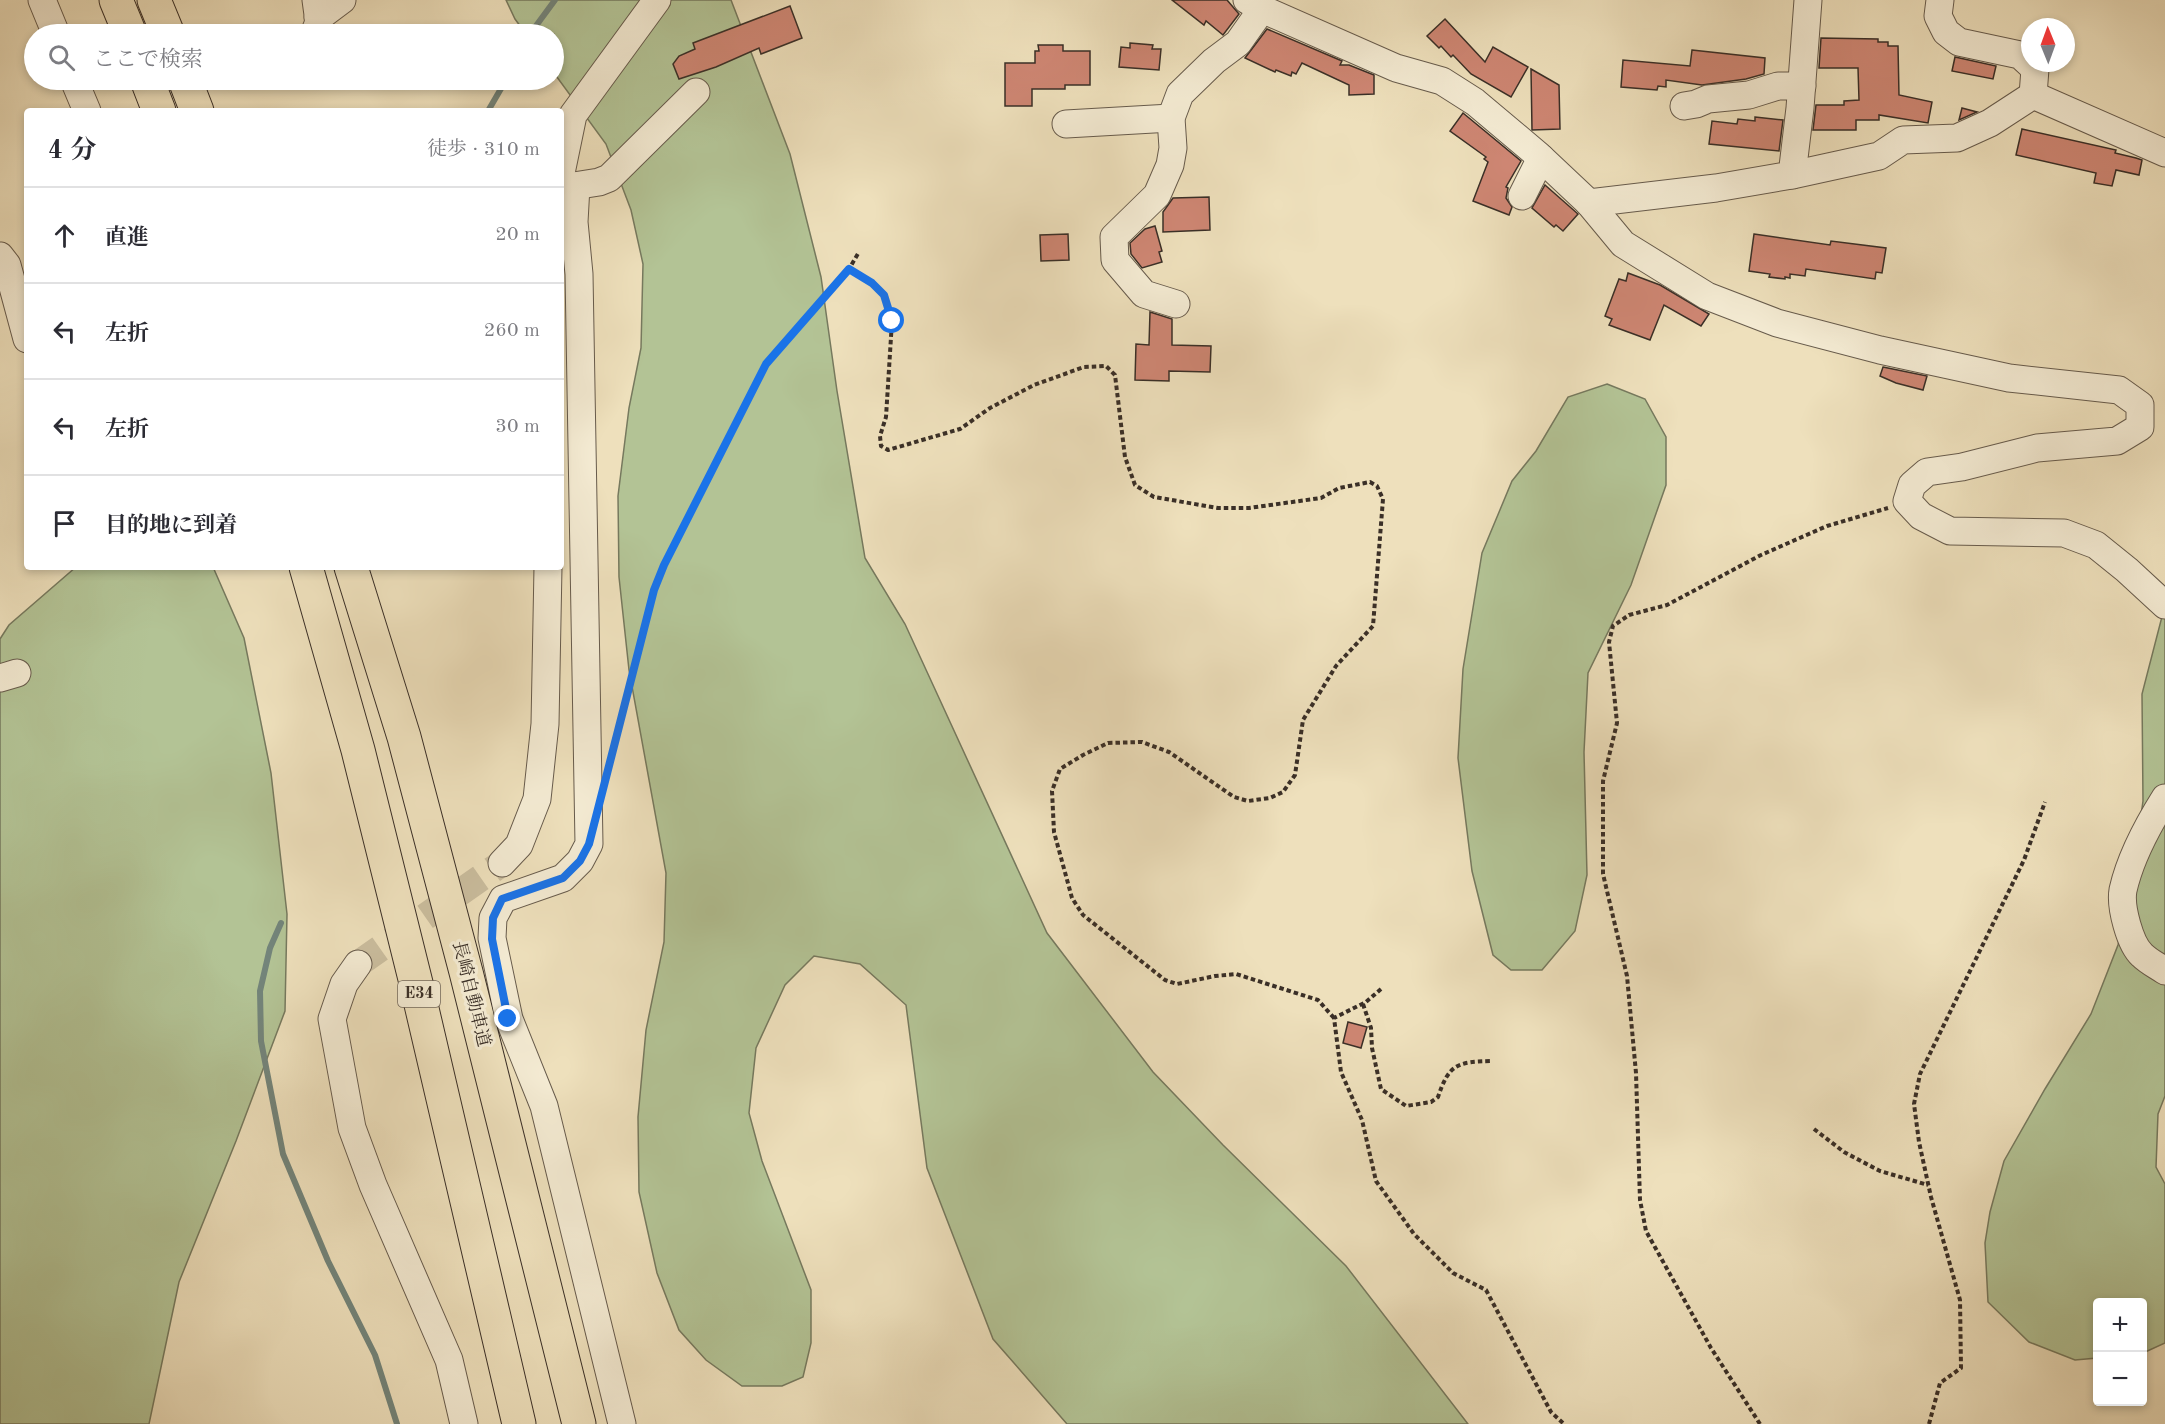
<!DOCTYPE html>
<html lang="ja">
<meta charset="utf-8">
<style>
:root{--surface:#fff;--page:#f7f7f7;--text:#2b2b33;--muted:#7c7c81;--line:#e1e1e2}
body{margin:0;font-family:"Old Standard TT","Noto Serif JP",serif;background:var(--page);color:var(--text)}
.controls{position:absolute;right:18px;bottom:18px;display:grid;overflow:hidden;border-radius:6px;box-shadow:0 3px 9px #0003}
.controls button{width:54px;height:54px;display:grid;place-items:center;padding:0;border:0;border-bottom:2px solid var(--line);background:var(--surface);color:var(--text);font:30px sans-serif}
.compass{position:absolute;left:2021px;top:18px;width:54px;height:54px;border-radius:50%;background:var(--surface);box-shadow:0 3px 9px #0003;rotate:359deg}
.stop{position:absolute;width:18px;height:18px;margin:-14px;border:4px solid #1a73e8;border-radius:50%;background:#fff}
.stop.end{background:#1a73e8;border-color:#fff;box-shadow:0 2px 6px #0008}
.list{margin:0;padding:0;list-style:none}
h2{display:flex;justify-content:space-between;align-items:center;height:78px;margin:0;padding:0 24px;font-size:26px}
h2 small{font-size:20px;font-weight:400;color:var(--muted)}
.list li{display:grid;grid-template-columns:39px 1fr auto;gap:18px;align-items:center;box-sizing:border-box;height:96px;padding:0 24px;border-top:2px solid var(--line)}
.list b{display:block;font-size:22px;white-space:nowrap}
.list em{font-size:20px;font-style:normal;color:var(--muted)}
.icon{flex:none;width:33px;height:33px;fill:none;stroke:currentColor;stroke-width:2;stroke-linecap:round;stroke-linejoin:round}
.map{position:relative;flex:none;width:2165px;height:1424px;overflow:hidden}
.search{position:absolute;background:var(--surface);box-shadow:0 3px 9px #0003;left:24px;top:24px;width:540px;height:66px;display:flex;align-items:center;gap:15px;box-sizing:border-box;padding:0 21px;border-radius:33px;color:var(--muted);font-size:22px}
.panel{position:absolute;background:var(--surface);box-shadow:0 3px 9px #0003;left:24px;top:108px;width:540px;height:462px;border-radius:6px}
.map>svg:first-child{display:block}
.green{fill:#b3c395;stroke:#76795e;stroke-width:1.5}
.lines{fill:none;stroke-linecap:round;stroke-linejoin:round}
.stream{stroke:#73847a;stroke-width:6}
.building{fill:#ce8673;stroke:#3a2f27;stroke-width:1.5}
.minor-tunnel{stroke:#cabd9e;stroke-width:27;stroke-dasharray:27 14;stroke-linecap:butt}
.minor-casing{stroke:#675b4c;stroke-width:29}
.highway-casing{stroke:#3a2f27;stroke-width:35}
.path{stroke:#3a2f27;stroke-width:4;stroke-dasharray:4.5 3;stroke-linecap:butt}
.minor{stroke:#f4ebd3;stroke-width:27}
.highway{stroke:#eee0bc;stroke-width:33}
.route{stroke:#1a73e8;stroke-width:8}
.labels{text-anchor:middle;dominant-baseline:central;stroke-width:6;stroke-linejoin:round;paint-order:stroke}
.shield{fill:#f4ebd3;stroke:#72675b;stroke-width:1.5}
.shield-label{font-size:16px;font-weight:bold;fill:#3a2f27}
.street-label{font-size:18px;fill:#3a2f27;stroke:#f4ebd3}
</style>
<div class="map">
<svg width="2165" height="1424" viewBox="0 0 2165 1424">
<rect width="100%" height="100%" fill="#eee0bc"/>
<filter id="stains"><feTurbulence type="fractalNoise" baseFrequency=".00333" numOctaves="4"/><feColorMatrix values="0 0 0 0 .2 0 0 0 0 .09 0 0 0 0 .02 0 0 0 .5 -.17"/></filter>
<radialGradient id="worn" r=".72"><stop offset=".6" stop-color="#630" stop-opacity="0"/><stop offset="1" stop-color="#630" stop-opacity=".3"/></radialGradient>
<g class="green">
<polygon points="506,0 731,0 790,154 821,277 837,391 865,558 905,624 1047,933 1153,1072 1223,1145 1346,1266 1468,1424 1067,1424 993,1339 927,1168 906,1005 860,964 814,956 785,985 756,1048 749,1113 762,1161 811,1290 811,1343 803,1377 782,1386 742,1386 706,1360 679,1330 657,1273 639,1192 638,1117 646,1030 664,942 666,873 629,670 619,577 618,496 629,408 641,348 643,264 631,210 606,144 554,73 554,34 526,34 515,19"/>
<polygon points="1607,384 1645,399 1666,437 1666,485 1631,585 1588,673 1584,752 1587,875 1575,931 1542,970 1511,970 1493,955 1472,871 1458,758 1463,669 1482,553 1512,481 1536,451 1568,397"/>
<polygon points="76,567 213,567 244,638 271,773 287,914 285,1011 236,1141 179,1282 149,1424 0,1424 0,639 9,625"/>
<polygon points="2165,605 2165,1096 2158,1114 2156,1167 2165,1184 2165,1343 2143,1353 2142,1302 2098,1302 2097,1358 2075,1360 2029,1342 1988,1302 1985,1243 1990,1212 2004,1161 2045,1089 2091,1014 2118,945 2133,873 2143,801 2142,694"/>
</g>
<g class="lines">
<g class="stream">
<polyline points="530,34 555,0"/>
<polyline points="488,111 506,80"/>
<polyline points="281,923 270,948 260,991 261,1041 283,1154 328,1261 375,1355 397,1424"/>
</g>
</g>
<g class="building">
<polygon points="1172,0 1227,0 1239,14 1223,35 1206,21 1204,25"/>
<polygon points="790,6 802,38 761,54 759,48 716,67 679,79 673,64 679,56 695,49 693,43"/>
<polygon points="1445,19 1485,62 1493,47 1528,67 1511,97 1471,74 1453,55 1451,57 1441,46 1439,48 1427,36"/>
<polygon points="1267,29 1342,61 1340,65 1349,65 1374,75 1374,94 1349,95 1349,85 1302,63 1296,74 1292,72 1291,76 1276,70 1275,72 1245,58"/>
<polygon points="1821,38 1878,39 1878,42 1888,42 1888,46 1898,46 1899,95 1932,102 1928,123 1879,115 1879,120 1856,120 1856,130 1813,130 1816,105 1844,105 1844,101 1859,100 1858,68 1819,68"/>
<polygon points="1130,43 1153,45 1152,49 1161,49 1159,70 1119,67 1121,47 1130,48"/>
<polygon points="1038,45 1063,45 1063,51 1090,51 1090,85 1065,85 1065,89 1032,89 1032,106 1005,106 1005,63 1035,63 1035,51 1039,51"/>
<polygon points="1692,50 1765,58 1764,74 1746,79 1702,85 1666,80 1666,87 1658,86 1657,90 1621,87 1623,60 1690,66"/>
<polygon points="1955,57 1996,66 1993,79 1952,71"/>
<polygon points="1531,69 1559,85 1560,129 1532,130"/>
<polygon points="1962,108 1977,112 1959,120"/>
<polygon points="1463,113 1521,161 1506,187 1508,188 1506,198 1512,207 1509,215 1473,201 1488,162 1484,159 1486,157 1450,131"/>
<polygon points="1755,117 1783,120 1779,151 1709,144 1712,121 1737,124 1738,119 1755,121"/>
<polygon points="2022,129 2116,150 2115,153 2136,158 2142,160 2139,175 2116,170 2112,186 2094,183 2096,173 2016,155"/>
<polygon points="1545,185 1578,214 1563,231 1556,225 1554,227 1532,208"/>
<polygon points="1209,197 1210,230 1163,232 1163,212 1173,198"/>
<polygon points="1155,226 1162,251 1159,252 1162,262 1142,268 1131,254 1130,243 1145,229"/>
<polygon points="1068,234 1069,260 1041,261 1040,235"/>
<polygon points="1754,234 1830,245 1831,241 1886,248 1882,273 1876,272 1875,279 1806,269 1805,276 1790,274 1790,278 1785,277 1785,279 1769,277 1770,274 1749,271"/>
<polygon points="1628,273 1660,285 1709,314 1701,326 1664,305 1650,340 1609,325 1612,319 1605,316 1619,279 1626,281"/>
<polygon points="1150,312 1172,319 1172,345 1211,346 1210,372 1169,371 1169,381 1135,380 1136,344 1149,345"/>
<polygon points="1883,367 1927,376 1923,390 1896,383 1880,376"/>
<polygon points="1348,1022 1367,1027 1361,1048 1343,1043"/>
</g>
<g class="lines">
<polyline class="minor-tunnel" points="358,964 502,863"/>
<g class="minor-casing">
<g id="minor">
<polyline points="42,0 56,34"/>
<polyline points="1247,0 1262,9 1396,68 1442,81 1475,102 1538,155 1589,203 1623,244 1707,296 1777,323 1880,350 2009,378 2119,390 2140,405 2140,427 2117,441 2037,448 1962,467 1927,472 1912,485 1907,501 1921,516 1950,531 2064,533 2096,545 2127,570 2165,605"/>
<polyline points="1940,0 1938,16 1946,32 1959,42 2020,55 2035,69 2033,95"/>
<polyline points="318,18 342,0"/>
<polyline points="314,34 319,22 316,0"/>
<polyline points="74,80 87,111"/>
<polyline points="2033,95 2165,153"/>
<polyline points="1684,106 1696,104 1708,99 1749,95 1778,86 1802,86"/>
<polyline points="1066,124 1171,118"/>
<polyline points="561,173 573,115 657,0"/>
<polyline points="1792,175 1800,108 1808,0"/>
<polyline points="576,186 574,222 579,274 589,844 580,861 563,878 503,899 493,918 492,938 509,1019 544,1106 622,1424"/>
<polyline points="561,188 599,182 609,178 696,92"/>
<polyline points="1522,196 1541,158"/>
<polyline points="1589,203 1716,188 1792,175 1879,156 1903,140 1957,138 1990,123 2033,95"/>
<polyline points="0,256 7,265 27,339"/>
<polyline points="1176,304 1144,294 1115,260 1114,237 1157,195 1170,165 1173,148 1171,118 1180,94 1214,61 1238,43 1262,9"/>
<polyline points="0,678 17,673"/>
<path d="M2165,798c-17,27 -35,61 -42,92 -3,17 7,54 19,65 7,7 16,11 23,16"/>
<polyline points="502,863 519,845 537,799 545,724 548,567"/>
<polyline points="358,964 344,984 332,1019 352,1128 373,1185 449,1360 464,1424"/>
</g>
</g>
<g class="highway-casing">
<g id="highway">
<polyline points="116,0 130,34"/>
<polyline points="154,0 168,34"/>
<polyline points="147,80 159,111"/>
<polyline points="185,80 197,111"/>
<polyline points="306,567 358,750 416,983 519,1424"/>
<polyline points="351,567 404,737 466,972 579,1424"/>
</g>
</g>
<g class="path">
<polyline points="849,269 872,283 884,295 892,321 886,417 880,436 881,446 888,450 960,429 990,408 1034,385 1084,367 1106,366 1115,375 1125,457 1135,485 1154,497 1218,508 1249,508 1321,498 1339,488 1370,482 1377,486 1383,499 1373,626 1336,666 1303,720 1295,775 1283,792 1270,798 1248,801 1234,797 1169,752 1142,742 1108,743 1083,755 1060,769 1052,791 1054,832 1072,898 1083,915 1165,980 1177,984 1215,976 1236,974 1318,1000 1334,1018"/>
<polyline points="612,756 654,590 664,565 766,364 849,269 859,252"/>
<polyline points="1381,989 1366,1002 1334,1018 1341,1072 1362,1120 1376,1181 1414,1234 1453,1273 1486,1290 1551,1412 1564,1424"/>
<path d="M1363,1004l8,24 1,20 9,41 25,17 25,-4 7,-5c11,-33 19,-35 53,-36"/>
<polyline points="1814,1129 1844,1152 1880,1171 1928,1185"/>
<polyline points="1760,1424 1711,1348 1646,1231 1640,1200 1636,1073 1627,976 1603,874 1603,781 1617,723 1609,642 1613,626 1629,615 1667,605 1761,555 1827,526 1888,508"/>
<polyline points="1929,1424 1940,1383 1961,1368 1960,1300 1931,1197 1919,1142 1914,1104 1920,1074 2024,860 2045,802"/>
</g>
<use href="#minor" class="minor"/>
<use href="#highway" class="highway"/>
</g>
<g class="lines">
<polyline class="route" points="508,1019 492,939 493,918 502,899 563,878 580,861 589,844 654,590 664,565 766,364 849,269 872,283 884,295 892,321"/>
</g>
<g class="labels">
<rect class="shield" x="398" y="981" width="42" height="26" rx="4.5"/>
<g class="shield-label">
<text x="419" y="994">E34</text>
</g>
<g class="street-label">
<text transform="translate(471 994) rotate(76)">長崎自動車道</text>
</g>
</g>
<rect width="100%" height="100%" filter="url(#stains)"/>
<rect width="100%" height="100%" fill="url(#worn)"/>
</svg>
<div class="controls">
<button>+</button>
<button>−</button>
</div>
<svg class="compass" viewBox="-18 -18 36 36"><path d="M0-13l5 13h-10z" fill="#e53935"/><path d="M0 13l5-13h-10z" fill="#7c7c81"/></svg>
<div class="stop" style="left:892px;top:321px"></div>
<div class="stop end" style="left:508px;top:1019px"></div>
<div class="search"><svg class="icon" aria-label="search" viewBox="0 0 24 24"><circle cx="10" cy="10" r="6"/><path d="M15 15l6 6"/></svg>ここで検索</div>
<section class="panel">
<h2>4 分<small>徒歩 · 310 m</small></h2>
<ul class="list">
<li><svg class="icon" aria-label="ahead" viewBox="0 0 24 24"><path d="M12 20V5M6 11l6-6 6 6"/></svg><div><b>直進</b></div><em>20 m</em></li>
<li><svg class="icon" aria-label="left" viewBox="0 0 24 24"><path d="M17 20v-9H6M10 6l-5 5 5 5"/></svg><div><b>左折</b></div><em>260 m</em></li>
<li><svg class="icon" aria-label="left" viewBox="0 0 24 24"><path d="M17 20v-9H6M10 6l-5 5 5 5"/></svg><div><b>左折</b></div><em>30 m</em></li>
<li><svg class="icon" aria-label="arrive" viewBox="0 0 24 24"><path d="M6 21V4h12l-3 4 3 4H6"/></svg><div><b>目的地に到着</b></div></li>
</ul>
</section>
</div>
